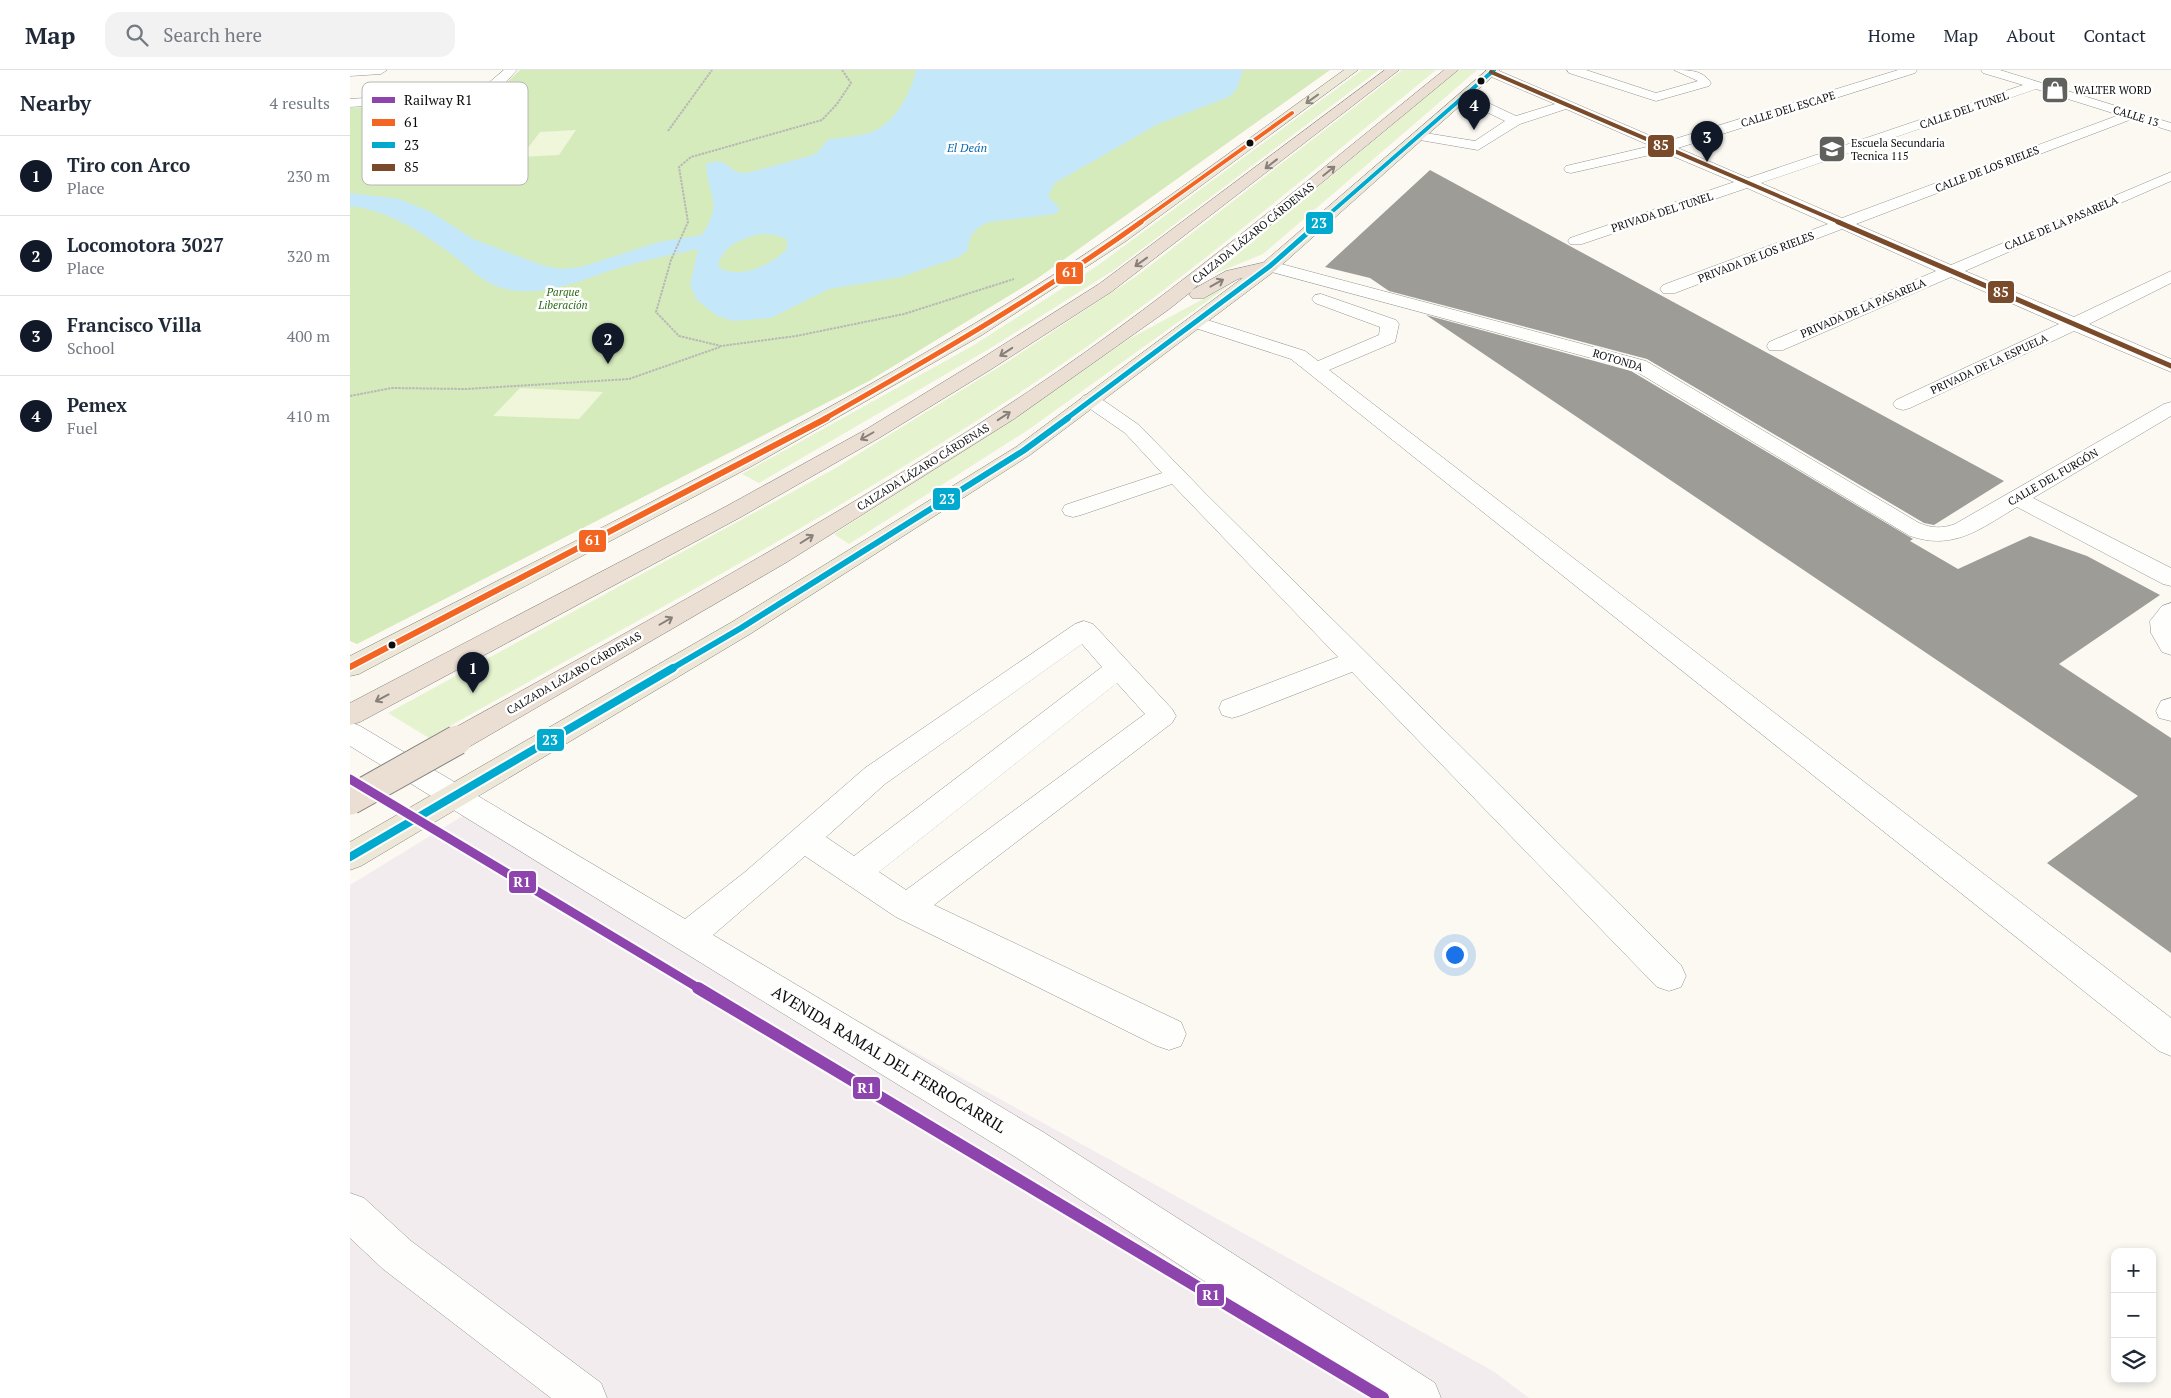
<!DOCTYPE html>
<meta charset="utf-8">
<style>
:root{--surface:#fff;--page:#f2f2f3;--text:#1f2937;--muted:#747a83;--line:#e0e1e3;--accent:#111827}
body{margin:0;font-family:"PT Serif",serif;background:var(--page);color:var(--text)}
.controls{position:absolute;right:15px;bottom:15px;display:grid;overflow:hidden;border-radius:10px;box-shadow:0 2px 8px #0003}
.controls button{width:45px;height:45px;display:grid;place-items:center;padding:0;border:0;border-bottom:1px solid var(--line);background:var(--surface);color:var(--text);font:25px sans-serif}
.you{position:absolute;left:1104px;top:884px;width:18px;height:18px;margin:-12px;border:4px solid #fff;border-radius:50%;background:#1a73e8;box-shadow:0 0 0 8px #1a73e833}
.badge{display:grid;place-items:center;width:32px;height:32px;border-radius:50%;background:var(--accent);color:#fff;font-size:16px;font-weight:700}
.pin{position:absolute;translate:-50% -41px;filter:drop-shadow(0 1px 2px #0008)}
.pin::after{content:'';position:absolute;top:26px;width:18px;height:15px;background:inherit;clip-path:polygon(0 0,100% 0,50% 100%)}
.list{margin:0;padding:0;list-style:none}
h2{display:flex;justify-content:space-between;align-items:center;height:65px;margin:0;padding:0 20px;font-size:21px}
h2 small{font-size:16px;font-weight:400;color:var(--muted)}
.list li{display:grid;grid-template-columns:32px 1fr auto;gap:15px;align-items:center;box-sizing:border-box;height:80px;padding:0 20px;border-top:1px solid var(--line)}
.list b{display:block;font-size:19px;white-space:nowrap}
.list p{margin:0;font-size:16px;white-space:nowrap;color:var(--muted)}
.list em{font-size:16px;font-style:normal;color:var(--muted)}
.icon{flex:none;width:28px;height:28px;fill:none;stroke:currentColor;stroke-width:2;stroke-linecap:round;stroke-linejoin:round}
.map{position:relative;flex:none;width:1821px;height:1328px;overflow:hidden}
header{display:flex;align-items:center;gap:30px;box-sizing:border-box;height:70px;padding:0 25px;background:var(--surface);border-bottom:1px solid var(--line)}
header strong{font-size:24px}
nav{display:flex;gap:28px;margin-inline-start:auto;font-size:18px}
.search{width:350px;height:45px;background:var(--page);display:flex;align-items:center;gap:12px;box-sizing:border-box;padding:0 18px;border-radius:15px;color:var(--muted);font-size:19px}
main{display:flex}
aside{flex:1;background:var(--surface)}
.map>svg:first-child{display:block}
.industrial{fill:#f2ecef}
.green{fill:#e5f3cf}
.forest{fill:#d6ebbc}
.pitch{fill:#eff6da}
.water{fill:#c4e8f9;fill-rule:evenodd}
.building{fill:#9e9c97}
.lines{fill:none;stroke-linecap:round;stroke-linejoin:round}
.minor-casing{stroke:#949390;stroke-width:1}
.major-casing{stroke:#81817d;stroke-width:1}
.highway-casing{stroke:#81817d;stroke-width:1}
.path{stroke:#b8b8b6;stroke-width:2;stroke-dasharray:2.5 1;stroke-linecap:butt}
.minor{fill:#fefefd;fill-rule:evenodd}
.major{fill:#ede7d8;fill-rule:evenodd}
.highway{fill:#ebded3;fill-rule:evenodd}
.highway-bridge-casing{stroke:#81817d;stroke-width:31;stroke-linecap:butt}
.highway-bridge{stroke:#ebded3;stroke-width:29}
.bus-1-far2-casing{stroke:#fff;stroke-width:5.5}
.bus-1-far1-casing{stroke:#fff;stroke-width:8}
.bus-1-casing{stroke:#fff;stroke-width:9}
.bus-2-far3-casing{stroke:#fff;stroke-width:5.5}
.bus-2-far2-casing{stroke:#fff;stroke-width:8}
.bus-2-far1-casing{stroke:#fff;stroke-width:9}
.bus-2-casing{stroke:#fff;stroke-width:12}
.bus-3-far1-casing{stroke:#fff;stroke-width:5.5}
.bus-3-casing{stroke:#fff;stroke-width:8}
.bus-1-far2{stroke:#f26522;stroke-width:4}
.bus-1-far1{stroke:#f26522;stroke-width:5}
.bus-1{stroke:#f26522;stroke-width:6}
.bus-2-far3{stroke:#00a9ce;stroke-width:4}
.bus-2-far2{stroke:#00a9ce;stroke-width:5}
.bus-2-far1{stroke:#00a9ce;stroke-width:6}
.bus-2{stroke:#00a9ce;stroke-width:8}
.bus-3-far1{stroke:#7a4b2a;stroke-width:4}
.bus-3{stroke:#7a4b2a;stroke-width:5}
.rail-1-far1-casing{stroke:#fff;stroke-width:13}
.rail-1-casing{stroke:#fff;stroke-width:16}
.rail-1-far1{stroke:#8e44ad;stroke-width:9}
.rail-1{stroke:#8e44ad;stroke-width:12}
.oneway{stroke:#88857d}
.oneway2{stroke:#87807a}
.bus-dot{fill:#0d0d0d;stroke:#fff;stroke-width:2}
.labels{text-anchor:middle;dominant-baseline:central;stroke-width:5;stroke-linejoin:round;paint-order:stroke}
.far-poi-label{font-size:11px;fill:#0d0d0d;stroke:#fff;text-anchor:start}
.far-street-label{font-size:11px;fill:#0d0d0d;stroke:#fff}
.far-park-label{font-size:11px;font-style:italic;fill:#2b6c17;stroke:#fff}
.far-water-label{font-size:12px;font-style:italic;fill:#0a6aac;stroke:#fff}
.near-street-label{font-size:16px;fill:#0d0d0d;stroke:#fff}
.key{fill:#fff;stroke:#b6b6b6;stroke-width:1}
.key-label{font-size:14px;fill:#0d0d0d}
.line-badge{stroke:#fff;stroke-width:2}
.badge-label{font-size:14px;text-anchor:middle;font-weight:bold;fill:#fff}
</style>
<header>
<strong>Map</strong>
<div class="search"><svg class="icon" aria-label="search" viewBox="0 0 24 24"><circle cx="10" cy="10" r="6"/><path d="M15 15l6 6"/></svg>Search here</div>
<nav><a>Home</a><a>Map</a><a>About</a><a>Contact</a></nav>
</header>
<main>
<aside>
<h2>Nearby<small>4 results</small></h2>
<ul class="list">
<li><span class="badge">1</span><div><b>Tiro con Arco</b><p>Place</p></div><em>230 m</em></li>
<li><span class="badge">2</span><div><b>Locomotora 3027</b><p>Place</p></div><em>320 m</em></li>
<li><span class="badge">3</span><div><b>Francisco Villa</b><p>School</p></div><em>400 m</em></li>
<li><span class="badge">4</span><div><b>Pemex</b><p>Fuel</p></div><em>410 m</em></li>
</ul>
</aside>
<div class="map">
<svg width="1821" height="1328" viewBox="0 0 1821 1328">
<rect width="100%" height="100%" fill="#fbf9f2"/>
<polygon class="industrial" points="124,739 1143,1301 1179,1328 0,1328 0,815"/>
<g class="green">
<polygon points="1012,0 1029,0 764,200 639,279 409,413 392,404 624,275 747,196"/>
<path d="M1052,0h34c-129,105 -255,214 -393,307 -197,133 -408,244 -614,361l-41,-25 446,-244 173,-107 131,-87z"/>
<polygon points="1108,0 1127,0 913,184 864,204"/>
<polygon points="881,214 678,360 499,474 484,464 654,355 779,269"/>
</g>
<polygon class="forest" points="170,0 980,0 688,208 519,311 7,574 0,571 0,38 139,29"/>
<g class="pitch">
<polygon points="226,60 209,85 171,87 190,62"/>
<polygon points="170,318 253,322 229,349 143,346"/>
</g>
<path class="water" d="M566,0h327l-6,19 -8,8 -71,27 -103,59 -7,13 12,13 -5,5 -66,8c-14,6 -21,13 -21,28l-9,7 -58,20 -72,12 -58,29 -36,3 -18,-5 -20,-16 -7,-15 8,-36c-30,6 -60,13 -89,22 -35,12 -69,27 -107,17 -19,-5 -32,-20 -47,-31 -30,-23 -67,-47 -105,-51v-13l49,6 32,13 42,27 71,27 18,3 19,-2 78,-25 43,-7c22,-35 6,-36 4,-71 14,-6 20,-1 30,8l11,1 63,-17 8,-4 9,-12c14,-3 28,-3 42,-7 25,-8 42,-39 47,-63zM410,164l15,1 12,4v10c-16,16 -44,29 -66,20l-3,-5c8,-20 21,-24 42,-30z"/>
<g class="building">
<polygon points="1080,100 1218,175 1654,411 1584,455 1574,453 1297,289 1039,221 1020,208 975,197"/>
<polygon points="1076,245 1281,301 1563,469 1560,471 1608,499 1680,466 1737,486 1810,525 1709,594 1821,668 1821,883 1697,793 1788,726"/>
</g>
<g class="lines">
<g class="minor-casing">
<g id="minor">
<polygon points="0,0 37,0 31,4 0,6"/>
<polygon points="154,0 167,0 146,23 133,28 0,37 0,29 130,20"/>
<path d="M1136,0h11l168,72 233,-72h19l-2,3 -237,75 70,30 275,-93 -40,-12 -2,-3h19l171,53v8l-39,-12 -276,105 95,41 220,-93v9l-206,90 109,46 97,-46v12l-82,41 82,35v13l-97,-41 -164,77 -7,2 -7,-2 -3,-4 3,-4 163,-76 -108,-47 -168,73h-14l-2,-4 2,-4 167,-71 -94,-42 -167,64h-12l-3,-4 3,-4 165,-61 -81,-36 -165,56h-12l-2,-3 2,-3 164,-56 -71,-30 -92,21 -5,-1 -2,-3 2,-3 85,-20 -85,-37 -46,15 -42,26 -64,-11 -2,-3 7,-4 56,9 30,-20 -45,-22 -1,-3 1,-3 5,-1 51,24 39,-12 -68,-29zM1686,19l83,26 -277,103 -81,-35z"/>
<path d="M1217,0h19l70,23 42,-12 -24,-11c15,0 29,0 37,13l-2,3 -53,15 -87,-28z"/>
<path d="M920,191l376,100 273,162c12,5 23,6 36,1l209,-120 7,-2v14l-138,82 138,70v18l-8,-2 -146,-77c-37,22 -63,44 -107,29l-278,-167 -368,-99 -2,-4 2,-4z"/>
<polygon points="971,224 1046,250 1049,254 1045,272 979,300 1821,948 1821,986 1809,981 941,289 839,256 836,252 839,248 851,248 955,281 968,291 1029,265 1030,257 965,233 962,229 965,225"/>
<polygon points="740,324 747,326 789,355 855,423 1331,895 1336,906 1331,917 1319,921 1307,917 1002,602 892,645 882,648 872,645 869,638 872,631 988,587 822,414 731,445 723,447 715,445 712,440 715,435 812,403 775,363 733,334 730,330 733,326"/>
<polygon points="1821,533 1821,585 1812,582 1801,563 1800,551 1812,536"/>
<path d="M734,551l9,3 79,85 4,7 -4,7 -238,182 247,117 5,12 -5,12 -12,4 -12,-4 -261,-129 -91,-61 -92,79 330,197 392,251 6,15h-59l-365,-240 -667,-412v-24l10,4 325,193 60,-47 120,-104 210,-144zM732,574l20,23 -248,189 -28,-19 59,-53zM767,613l28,31 -239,176 -27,-18z"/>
<polygon points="1821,628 1821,651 1809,648 1806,641 1811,631"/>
<polygon points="0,1123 14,1128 61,1171 251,1313 257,1328 201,1328 33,1199 0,1168"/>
</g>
</g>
<g class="major-casing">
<g id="major">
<path d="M994,0h14l-232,171 -144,94 -230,131 -393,208 -9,2v-20c224,-115 451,-225 665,-357 114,-70 220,-151 329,-229z"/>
<polygon points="1137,0 1150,0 926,200 680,385 400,564 11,796 0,800 0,772 382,552 666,377 914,192"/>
</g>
</g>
<g class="highway-casing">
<g id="highway">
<polygon points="1035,0 1049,0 761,222 640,300 529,368 391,447 10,652 0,655 0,633 375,437 515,360 626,292 749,214"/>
<path d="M1094,0h14l-266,220 34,-19 44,-10 6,1 2,4 -2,4 -38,9 -34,19h-12l-3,-4 3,-3 -24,19 -154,109 -227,143 -320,186 -10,3 -10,-3 -4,-8 4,-8c186,-103 374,-205 552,-321 157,-102 300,-224 445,-341z"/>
</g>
</g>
<g class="path">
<polyline points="492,0 501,13 487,34 472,50 341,87 329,97 338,152 321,190 306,242 329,266 371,276 446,266 554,244 664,209"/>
<polyline points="318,61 362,0"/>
<polyline points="0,326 42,318 116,319 279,309 370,277"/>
</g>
<use href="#minor" class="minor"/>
<use href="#major" class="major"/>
<use href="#highway" class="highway"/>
<g class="highway-bridge-casing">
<polyline id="highway-bridge" points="0,730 107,670"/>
</g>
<use href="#highway-bridge" class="highway-bridge"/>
<g class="bus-1-far2-casing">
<polyline id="bus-1-far2" points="789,153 942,43"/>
</g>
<g class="bus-1-far1-casing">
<path id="bus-1-far1" d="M474,349c109,-62 216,-124 317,-197"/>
</g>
<g class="bus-1-casing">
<polyline id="bus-1" points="0,597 477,348"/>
</g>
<g class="bus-2-far3-casing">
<polyline id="bus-2-far3" points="969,153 1144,0"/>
</g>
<g class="bus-2-far2-casing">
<polyline id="bus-2-far2" points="716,349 920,196 970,152"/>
</g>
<g class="bus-2-far1-casing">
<polyline id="bus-2-far1" points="321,599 391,558 673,381 718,348"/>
</g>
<g class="bus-2-casing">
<polyline id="bus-2" points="0,787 323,598"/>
</g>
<g class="bus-3-far1-casing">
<polyline id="bus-3-far1" points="1141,2 1491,153"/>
</g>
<g class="bus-3-casing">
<polyline id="bus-3" points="1488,152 1821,296"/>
</g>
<use href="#bus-1-far2" class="bus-1-far2"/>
<use href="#bus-1-far1" class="bus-1-far1"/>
<use href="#bus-1" class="bus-1"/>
<use href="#bus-2-far3" class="bus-2-far3"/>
<use href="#bus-2-far2" class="bus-2-far2"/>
<use href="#bus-2-far1" class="bus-2-far1"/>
<use href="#bus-2" class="bus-2"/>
<use href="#bus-3-far1" class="bus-3-far1"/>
<use href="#bus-3" class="bus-3"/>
<g class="rail-1-far1-casing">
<polyline id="rail-1-far1" points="0,709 350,919"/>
</g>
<g class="rail-1-casing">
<polyline id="rail-1" points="348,918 1033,1328"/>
</g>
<use href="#rail-1-far1" class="rail-1-far1"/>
<use href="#rail-1" class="rail-1"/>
</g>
<defs><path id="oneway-shaft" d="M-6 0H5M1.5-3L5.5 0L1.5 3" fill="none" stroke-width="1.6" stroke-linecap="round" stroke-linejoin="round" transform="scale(1.25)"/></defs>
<use class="oneway" href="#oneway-shaft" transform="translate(962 29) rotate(144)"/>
<g class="oneway2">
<use href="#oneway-shaft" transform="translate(921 94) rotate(142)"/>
<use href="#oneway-shaft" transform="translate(979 101) rotate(-39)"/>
<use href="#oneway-shaft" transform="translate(791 192) rotate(144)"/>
<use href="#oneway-shaft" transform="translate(867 213) rotate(-29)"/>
<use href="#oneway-shaft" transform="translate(656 282) rotate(147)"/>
<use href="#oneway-shaft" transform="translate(654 346) rotate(-33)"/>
<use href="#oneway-shaft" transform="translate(517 366) rotate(150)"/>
<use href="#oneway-shaft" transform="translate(457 469) rotate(-32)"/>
<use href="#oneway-shaft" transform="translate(316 551) rotate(-30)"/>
<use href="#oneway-shaft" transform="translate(32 628) rotate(152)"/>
</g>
<defs>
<g id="shop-square" transform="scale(1.4375)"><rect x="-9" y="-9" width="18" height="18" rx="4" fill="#60605d" stroke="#fff"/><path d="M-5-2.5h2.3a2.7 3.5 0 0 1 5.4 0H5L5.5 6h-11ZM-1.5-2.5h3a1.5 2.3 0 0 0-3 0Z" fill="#fff"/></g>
<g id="school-square" transform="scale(1.4375)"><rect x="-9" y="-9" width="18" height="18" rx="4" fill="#60605d" stroke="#fff"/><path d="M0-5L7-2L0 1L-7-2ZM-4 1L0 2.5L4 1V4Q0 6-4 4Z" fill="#fff"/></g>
</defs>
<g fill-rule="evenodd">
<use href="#shop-square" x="1705" y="20"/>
<use href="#school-square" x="1482" y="79"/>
</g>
<g class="bus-dot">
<circle cx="1131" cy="11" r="4.5"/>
<circle cx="900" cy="73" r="4.5"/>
<circle cx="42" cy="575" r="4.5"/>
</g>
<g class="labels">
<g class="far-poi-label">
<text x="1724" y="20">WALTER WORD</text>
<text x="1501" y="73">Escuela Secundaria<tspan x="1501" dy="13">Tecnica 115</tspan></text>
</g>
<g class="far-street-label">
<text transform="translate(1438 39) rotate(-17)">CALLE DEL ESCAPE</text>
<text transform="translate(1614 40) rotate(-19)">CALLE DEL TUNEL</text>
<text transform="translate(1786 46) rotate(17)">CALLE 13</text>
<text transform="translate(1637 99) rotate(-21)">CALLE DE LOS RIELES</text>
<text transform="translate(1312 142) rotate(-18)">PRIVADA DEL TUNEL</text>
<text transform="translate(1711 153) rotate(-23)">CALLE DE LA PASARELA</text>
<text transform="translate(903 163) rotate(-39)">CALZADA LÁZARO CÁRDENAS</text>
<text transform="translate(1406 187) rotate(-21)">PRIVADA DE LOS RIELES</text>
<text transform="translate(1513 238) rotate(-23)">PRIVADA DE LA PASARELA</text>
<text transform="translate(1268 290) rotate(17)">ROTONDA</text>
<text transform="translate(1639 294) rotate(-25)">PRIVADA DE LA ESPUELA</text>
<text transform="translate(573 397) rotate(-32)">CALZADA LÁZARO CÁRDENAS</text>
<text transform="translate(1703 407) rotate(-30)">CALLE DEL FURGÓN</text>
<text transform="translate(224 603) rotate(-30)">CALZADA LÁZARO CÁRDENAS</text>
</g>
<g class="far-park-label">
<text x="213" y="222">Parque<tspan x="213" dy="13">Liberación</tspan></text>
</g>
<g class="far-water-label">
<text x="617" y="77">El Deán</text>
</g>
<g class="near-street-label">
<text transform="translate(539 989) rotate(31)">AVENIDA RAMAL DEL FERROCARRIL</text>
</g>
</g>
<rect x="12" y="12" width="166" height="103" rx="8" class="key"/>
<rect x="22" y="27" width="23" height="6" fill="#8e44ad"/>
<rect x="22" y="49" width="23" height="7" fill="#f26522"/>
<rect x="22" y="72" width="23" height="6" fill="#00a9ce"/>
<rect x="22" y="94" width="23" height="7" fill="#7a4b2a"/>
<g class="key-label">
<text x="54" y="35">Railway R1</text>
<text x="54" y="57">61</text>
<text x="54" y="80">23</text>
<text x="54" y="102">85</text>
</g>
<g class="line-badge">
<rect x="1297" y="64" width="28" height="24" rx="5" fill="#7a4b2a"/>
<rect x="955" y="141" width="29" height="24" rx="5" fill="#00a9ce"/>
<rect x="705" y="191" width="29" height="24" rx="5" fill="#f26522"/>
<rect x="1637" y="210" width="28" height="24" rx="5" fill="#7a4b2a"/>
<rect x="582" y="417" width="29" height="24" rx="5" fill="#00a9ce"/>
<rect x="228" y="459" width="29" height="24" rx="5" fill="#f26522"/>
<rect x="186" y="658" width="29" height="24" rx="5" fill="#00a9ce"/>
<rect x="158" y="800" width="29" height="24" rx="5" fill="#8e44ad"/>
<rect x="502" y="1006" width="29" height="24" rx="5" fill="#8e44ad"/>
<rect x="846" y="1213" width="29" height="24" rx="5" fill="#8e44ad"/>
</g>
<g class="badge-label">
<text x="1311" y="80">85</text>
<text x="969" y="158">23</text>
<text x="720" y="207">61</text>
<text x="1651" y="227">85</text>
<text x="597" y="434">23</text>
<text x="243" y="475">61</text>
<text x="200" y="675">23</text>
<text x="172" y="817">R1</text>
<text x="516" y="1023">R1</text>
<text x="861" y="1230">R1</text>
</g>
</svg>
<div class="controls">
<button>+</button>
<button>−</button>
<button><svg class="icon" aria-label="layers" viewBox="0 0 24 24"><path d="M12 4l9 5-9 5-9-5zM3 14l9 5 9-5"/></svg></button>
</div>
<div class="you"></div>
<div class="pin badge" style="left:123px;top:623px">1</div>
<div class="pin badge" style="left:258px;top:294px">2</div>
<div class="pin badge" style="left:1357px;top:92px">3</div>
<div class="pin badge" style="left:1124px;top:60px">4</div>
</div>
</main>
